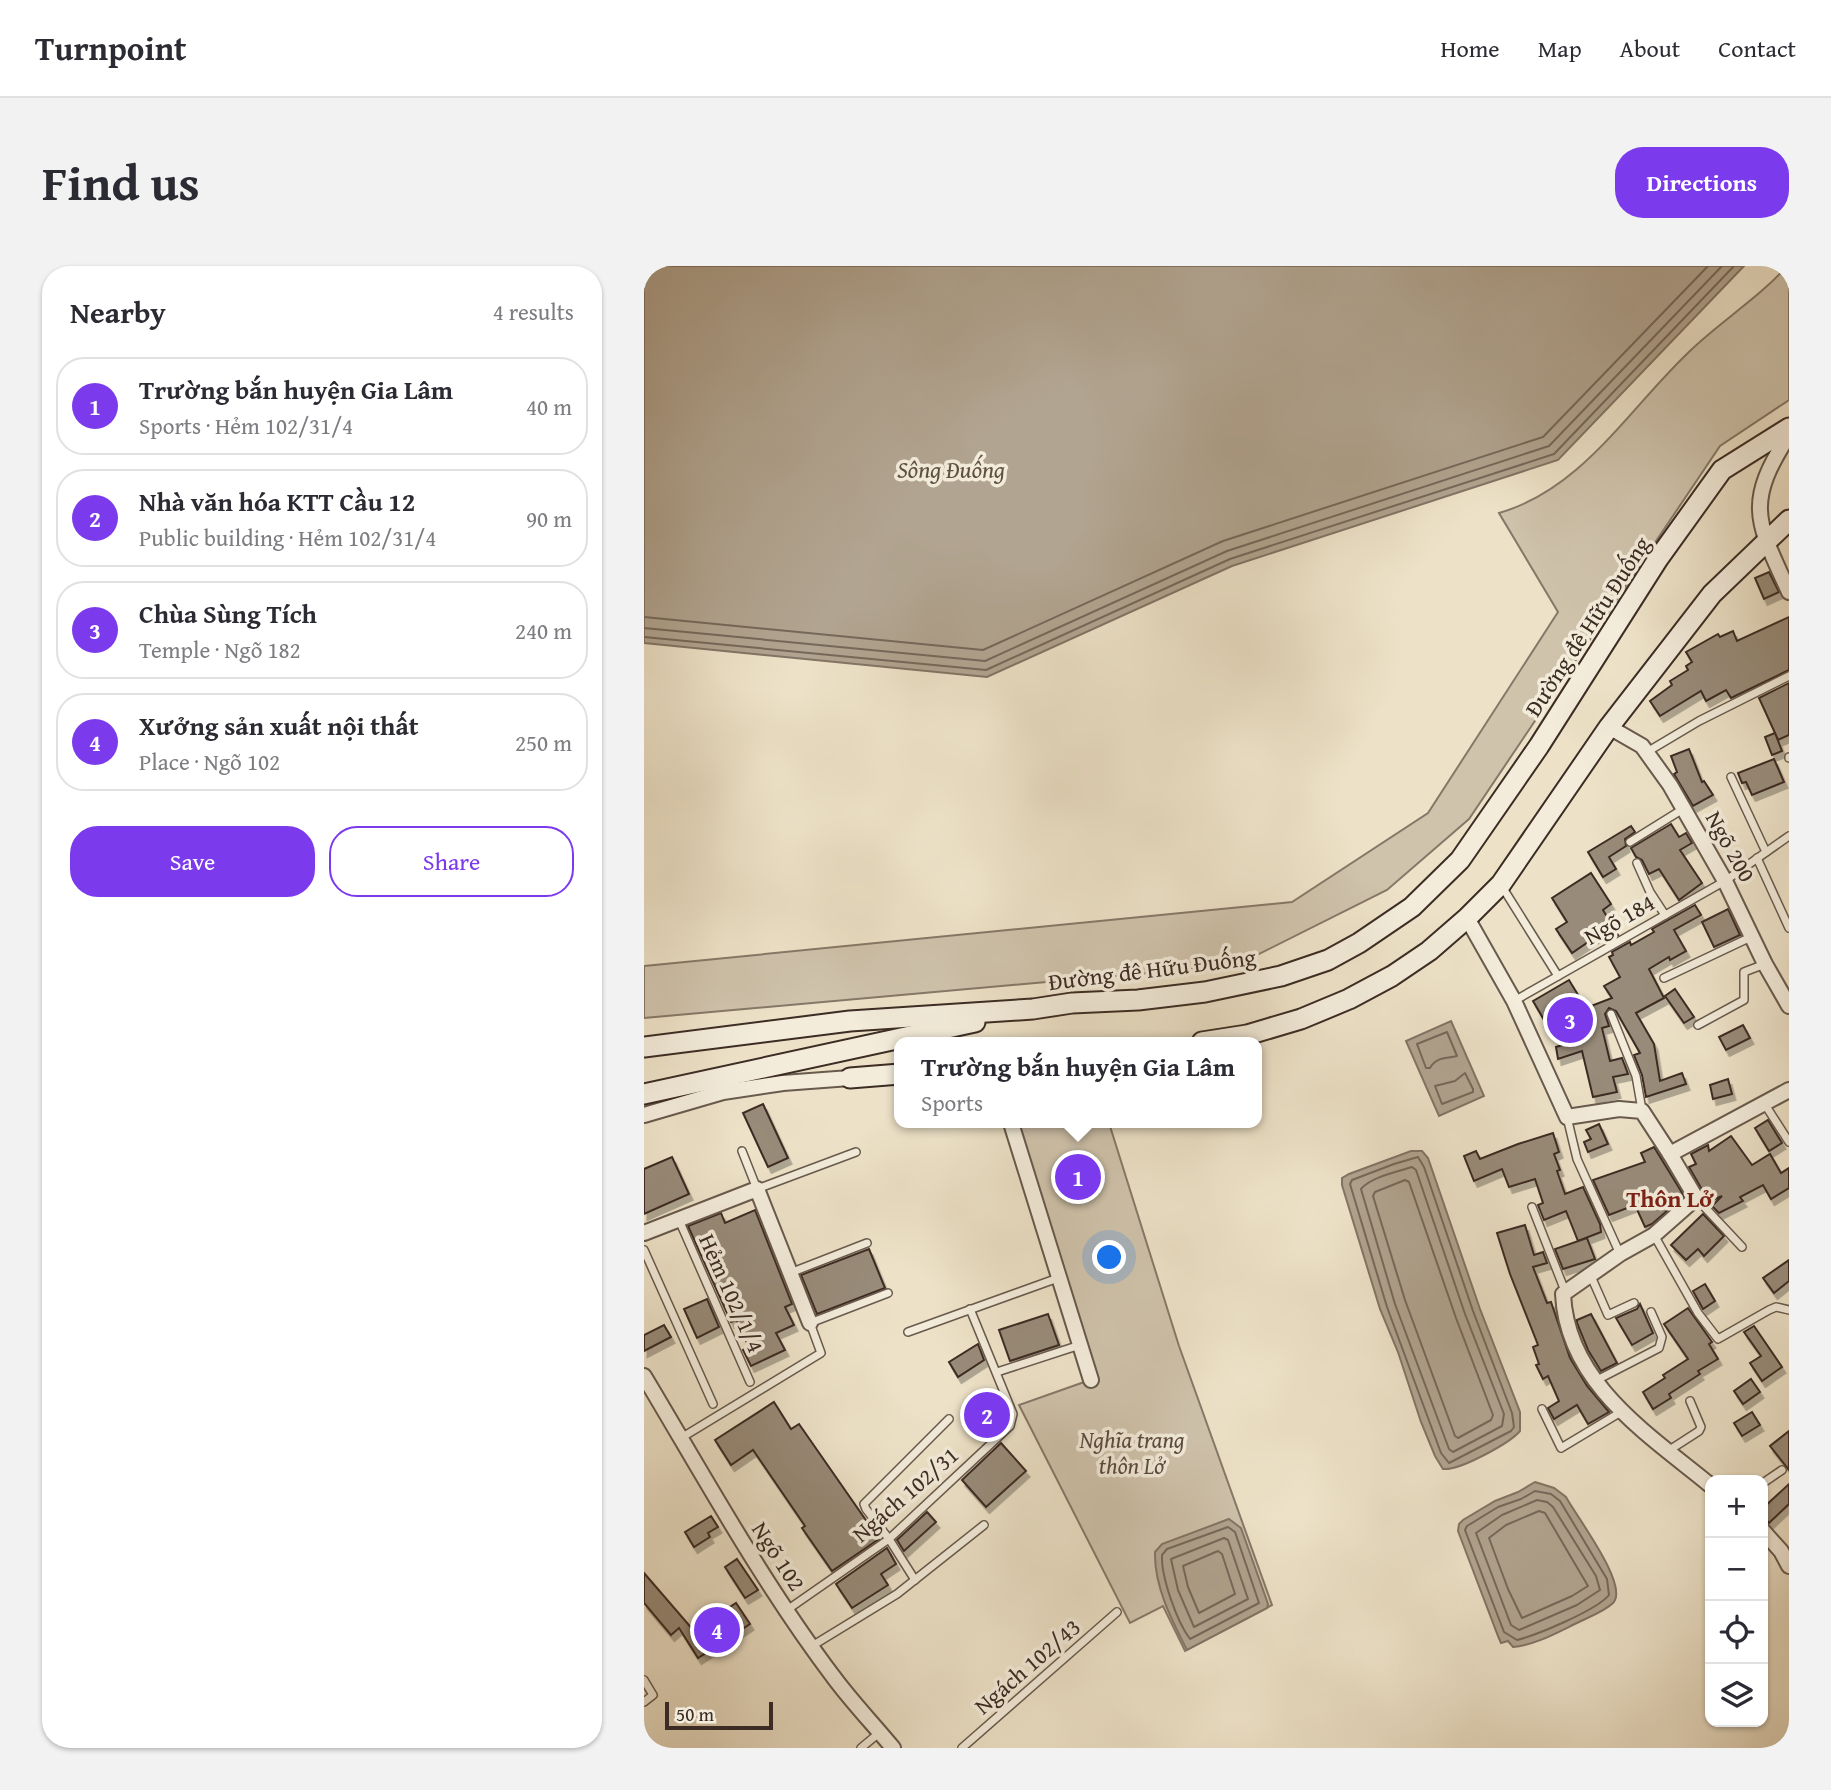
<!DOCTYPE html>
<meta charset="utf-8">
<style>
:root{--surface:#fff;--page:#f2f2f3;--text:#2b2b33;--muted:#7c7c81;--line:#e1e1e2;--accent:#7c3aed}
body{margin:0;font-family:"Gentium Book Plus",serif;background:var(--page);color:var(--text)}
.controls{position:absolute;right:21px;bottom:21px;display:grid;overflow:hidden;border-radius:14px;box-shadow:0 2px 5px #0004}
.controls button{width:63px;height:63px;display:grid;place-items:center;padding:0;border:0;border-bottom:2px solid var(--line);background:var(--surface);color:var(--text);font:35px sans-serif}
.scale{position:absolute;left:21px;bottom:18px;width:108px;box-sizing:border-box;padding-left:7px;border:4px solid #3c2c24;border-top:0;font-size:19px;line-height:24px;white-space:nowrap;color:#3c2c24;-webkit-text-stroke:5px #f3ecdb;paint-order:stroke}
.you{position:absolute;left:466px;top:992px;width:24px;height:24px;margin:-18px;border:5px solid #fff;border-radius:50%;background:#1a73e8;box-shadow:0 0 0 10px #1a73e833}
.badge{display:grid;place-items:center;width:46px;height:46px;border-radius:50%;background:var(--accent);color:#fff;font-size:23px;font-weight:700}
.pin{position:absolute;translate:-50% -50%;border:4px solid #fff;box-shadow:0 2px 7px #0006}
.popup{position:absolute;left:250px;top:771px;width:368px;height:91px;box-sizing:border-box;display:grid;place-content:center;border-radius:14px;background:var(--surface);filter:drop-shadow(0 2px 5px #0005);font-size:23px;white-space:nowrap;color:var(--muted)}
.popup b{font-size:26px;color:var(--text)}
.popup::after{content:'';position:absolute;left:50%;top:100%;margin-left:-14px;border:14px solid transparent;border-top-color:var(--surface)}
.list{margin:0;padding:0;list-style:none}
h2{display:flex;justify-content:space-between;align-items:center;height:91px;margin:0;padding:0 28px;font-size:30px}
h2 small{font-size:23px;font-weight:400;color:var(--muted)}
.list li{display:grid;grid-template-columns:46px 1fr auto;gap:21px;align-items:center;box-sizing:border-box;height:98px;margin:0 14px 14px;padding:0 14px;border:2px solid var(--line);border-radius:28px}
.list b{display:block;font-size:26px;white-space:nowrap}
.list p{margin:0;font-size:23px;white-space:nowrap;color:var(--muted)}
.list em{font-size:23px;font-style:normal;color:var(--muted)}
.actions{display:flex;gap:14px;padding:21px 28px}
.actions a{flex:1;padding:16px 0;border:2px solid var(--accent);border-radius:28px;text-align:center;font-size:24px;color:var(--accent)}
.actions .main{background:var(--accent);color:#fff}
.icon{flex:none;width:38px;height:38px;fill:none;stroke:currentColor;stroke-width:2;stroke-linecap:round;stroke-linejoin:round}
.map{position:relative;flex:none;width:1145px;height:1482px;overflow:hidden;border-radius:28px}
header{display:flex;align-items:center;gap:42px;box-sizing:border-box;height:98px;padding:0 35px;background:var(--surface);border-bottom:2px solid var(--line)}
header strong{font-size:33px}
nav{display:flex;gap:38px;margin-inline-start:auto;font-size:24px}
.intro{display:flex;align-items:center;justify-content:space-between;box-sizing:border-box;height:168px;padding:0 42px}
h1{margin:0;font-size:49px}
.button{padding:18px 32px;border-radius:28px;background:var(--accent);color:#fff;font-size:24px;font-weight:700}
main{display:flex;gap:42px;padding:0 42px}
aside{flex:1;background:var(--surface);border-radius:28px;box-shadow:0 2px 5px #0004}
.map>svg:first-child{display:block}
.green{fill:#cfc3ac;stroke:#867868;stroke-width:2}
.water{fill:#b1a490;stroke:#827465;stroke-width:2}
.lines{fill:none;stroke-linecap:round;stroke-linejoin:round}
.shore{stroke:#76685a;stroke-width:2}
.building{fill:#988b79;stroke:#3c2c24;stroke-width:2;filter:url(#shadow)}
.lane-casing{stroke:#685a4d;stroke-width:10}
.street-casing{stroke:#685a4d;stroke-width:18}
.secondary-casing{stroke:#3c2c24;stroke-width:23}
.lane{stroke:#f3ecdb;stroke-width:7}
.street{stroke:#f3ecdb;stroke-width:14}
.secondary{stroke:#f3ecdb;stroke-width:19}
.labels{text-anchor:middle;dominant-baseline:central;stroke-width:7;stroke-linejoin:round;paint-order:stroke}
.street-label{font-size:23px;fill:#3c2c24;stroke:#f3ecdb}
.park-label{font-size:23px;font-style:italic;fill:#594a3f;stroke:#f3ecdb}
.water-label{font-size:24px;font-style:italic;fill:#5f5044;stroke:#f3ecdb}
.neighbourhood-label{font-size:24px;font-weight:bold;fill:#7a1f14;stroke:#f3ecdb}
</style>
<header>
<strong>Turnpoint</strong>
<nav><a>Home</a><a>Map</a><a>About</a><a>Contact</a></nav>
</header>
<div class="intro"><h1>Find us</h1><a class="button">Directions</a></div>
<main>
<aside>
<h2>Nearby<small>4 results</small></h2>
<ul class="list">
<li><span class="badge">1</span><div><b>Trường bắn huyện Gia Lâm</b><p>Sports · Hẻm 102/31/4</p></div><em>40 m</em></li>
<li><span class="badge">2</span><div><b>Nhà văn hóa KTT Cầu 12</b><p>Public building · Hẻm 102/31/4</p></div><em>90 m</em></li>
<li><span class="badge">3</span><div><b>Chùa Sùng Tích</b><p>Temple · Ngõ 182</p></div><em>240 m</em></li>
<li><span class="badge">4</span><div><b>Xưởng sản xuất nội thất</b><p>Place · Ngõ 102</p></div><em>250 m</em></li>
</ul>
<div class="actions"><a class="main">Save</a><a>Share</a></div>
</aside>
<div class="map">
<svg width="1145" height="1482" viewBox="0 0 1145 1482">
<defs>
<filter id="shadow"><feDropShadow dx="3.5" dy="6" stdDeviation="0" flood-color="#0004"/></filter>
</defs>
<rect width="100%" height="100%" fill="#ede2c8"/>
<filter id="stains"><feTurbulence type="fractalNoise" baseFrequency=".00286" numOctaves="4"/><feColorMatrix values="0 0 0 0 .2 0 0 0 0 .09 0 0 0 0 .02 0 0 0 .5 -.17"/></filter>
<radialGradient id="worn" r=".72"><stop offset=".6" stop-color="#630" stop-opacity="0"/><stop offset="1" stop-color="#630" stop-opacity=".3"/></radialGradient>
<g class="green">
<path d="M1143,0h2v134l-69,46 -251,373 -82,71 -150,75 -593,53v-52l648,-64 136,-89 130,-201 -59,-99c84,-24 131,-106 192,-163 30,-29 69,-53 96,-84z"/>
<polygon points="369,857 465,857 535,1080 628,1339 541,1385 519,1340 486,1357 375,1139 443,1115"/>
</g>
<g class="water">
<polygon points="0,0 1100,0 914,194 588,300 343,411 0,377"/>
<polygon points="807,755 840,830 795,850 762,775"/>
<path d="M767,885h11l6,7 52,151 40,103v19c-10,12 -61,40 -77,38l-8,-13 -14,-34 -23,-70 -18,-43 -38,-124v-7l7,-4z"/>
<path d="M891,1216l19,6 12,9c10,19 64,89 47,106 -8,8 -24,14 -34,19 -21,10 -43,23 -66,25l-5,-6 -7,2 -3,-7 -40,-105 1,-7 4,-4 32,-19 23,-9z"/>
<path d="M585,1253l12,9 27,76 -1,4 -80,42c-15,-29 -33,-64 -32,-98l7,-8z"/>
</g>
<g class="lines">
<g class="shore">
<polyline points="0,351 339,384 579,275 899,171 1064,0"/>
<polyline points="0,362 341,395 583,285 905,180 1078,0"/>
<polyline points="0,371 342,404 586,293 910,188 1090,0"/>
<path d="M803,766l10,24c-10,3 -20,0 -27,12h-4l-9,-24z"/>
<polygon points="821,807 829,823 829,826 798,838 791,820 811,815"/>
<polygon points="774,891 780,901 829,1045 868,1147 870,1161 867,1165 805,1197 797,1187 743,1041 706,918 708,914 750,898"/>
<path d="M768,901l4,3 49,144 39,100 -2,12 -49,26 -4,-3 -54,-145 -34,-115c10,-12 36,-17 51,-22z"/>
<polygon points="761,914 765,916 812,1052 849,1149 847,1154 814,1172 811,1170 761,1034 729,930 731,926"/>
<path d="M891,1225l16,3 9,7 47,78 2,16c-12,15 -72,40 -92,45l-13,-8 -39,-102 2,-4 31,-19 23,-8z"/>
<polygon points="893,1234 903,1236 909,1241 952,1310 956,1324 933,1339 875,1364 867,1359 832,1267 858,1249"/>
<polygon points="895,1245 901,1247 944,1320 928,1330 878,1352 864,1323 845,1272 862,1259"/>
<path d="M584,1261l7,5 24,71 -69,36c-13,-17 -29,-62 -28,-84l5,-6z"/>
<polygon points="580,1272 584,1274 604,1333 550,1361 534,1324 527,1293"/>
<polygon points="574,1285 578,1288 591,1328 555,1347 544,1321 539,1300"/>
</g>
</g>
<g class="building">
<polygon points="1125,306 1135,326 1120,333 1111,312"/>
<polygon points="1145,351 1145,404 1087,432 1082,424 1062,435 1057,425 1016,450 1006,435 1028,419 1026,415 1044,404 1042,400 1048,396 1042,386 1074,368 1076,371 1089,365 1093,375"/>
<polygon points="1145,417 1145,469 1134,474 1131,467 1138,485 1128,489 1121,471 1131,467 1115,432"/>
<polygon points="1045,483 1058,516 1060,515 1069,529 1049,540 1030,508 1033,506 1027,490"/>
<polygon points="1130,493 1140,516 1108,529 1102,516 1098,517 1094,507"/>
<polygon points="1027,558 1035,571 1042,567 1048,577 1036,584 1058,617 1035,634 1015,603 1005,608 998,594 992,591 987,582"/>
<polygon points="987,560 991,566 981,573 982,580 965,591 972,603 959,611 944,586"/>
<polygon points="947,607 967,638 959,644 974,669 961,676 956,668 928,687 912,663 923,656 908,632"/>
<polygon points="1051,639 1057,649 1030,664 1042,685 1026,694 1025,691 1005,703 1020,732 992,747 1010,778 1016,815 1038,807 1042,818 1002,831 998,809 990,789 996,787 972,745 965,742 961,748 965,760 958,762 966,795 978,792 984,808 969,811 973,826 949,831 938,785 914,793 912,781 931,775 921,749 903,759 889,735 925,714 942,742 968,732 960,720 976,711 965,691 969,689 968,686 986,676 987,679 1010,666 1008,663"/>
<polygon points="1084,643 1096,669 1070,681 1058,656"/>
<polygon points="1031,723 1050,751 1040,757 1021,730"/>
<polygon points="1099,759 1106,772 1082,784 1075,771"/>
<polygon points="1084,813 1088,828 1069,833 1066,819"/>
<polygon points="119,838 144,892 124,901 99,847"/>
<polygon points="1124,854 1138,877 1125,885 1111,862"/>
<polygon points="955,858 964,878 944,886 940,876 947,873 942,864"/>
<polygon points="909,867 915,886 910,888 916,904 913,905 921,928 939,921 956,958 957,966 934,975 922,945 900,954 894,939 899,937 891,913 865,921 858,903 830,915 820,890 832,885 836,893 874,878"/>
<polygon points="1087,870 1108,899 1126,888 1137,907 1145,902 1145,922 1127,933 1119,919 1096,931 1099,935 1075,947 1068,940 1078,930 1064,936 1061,933 1060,927 1045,901 1052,898 1047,888 1064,879 1065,885"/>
<polygon points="1010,881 1040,930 1008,958 1001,961 991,939 965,949 949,914 1001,896 997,887"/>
<polygon points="28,891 45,928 0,948 0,903"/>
<polygon points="111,944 148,1038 141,1041 150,1059 132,1067 141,1084 107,1100 99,1084 105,1081 92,1054 87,1056 44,960 77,947 81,957"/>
<polygon points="1059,948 1080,970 1060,990 1054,983 1042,994 1027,979"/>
<polygon points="881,959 890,989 899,986 903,997 889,1001 903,1037 907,1036 926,1092 943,1120 965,1146 944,1158 933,1139 910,1153 904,1142 915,1135 904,1110 899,1113 892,1099 895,1098 889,1081 894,1079 866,1008 853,967"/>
<polygon points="943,972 951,993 919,1003 911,983"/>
<polygon points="225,983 241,1022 173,1048 157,1009"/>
<polygon points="1145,994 1145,1015 1130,1027 1119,1012"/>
<polygon points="1061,1018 1071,1035 1059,1043 1049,1025"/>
<polygon points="63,1033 75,1061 53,1072 40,1043"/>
<polygon points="996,1038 1009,1067 988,1079 972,1052 993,1043"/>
<polygon points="1044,1042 1068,1076 1065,1078 1074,1093 1054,1105 1056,1108 1025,1128 1027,1132 1009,1143 999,1126 1021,1112 1019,1109 1044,1093 1020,1058"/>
<polygon points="404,1048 415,1079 366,1095 355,1064"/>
<polygon points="947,1048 973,1097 957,1105 944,1084 933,1057 933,1054"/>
<polygon points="20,1059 27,1071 0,1085 0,1069"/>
<polygon points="1110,1060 1138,1101 1118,1115 1106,1097 1117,1090 1100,1066"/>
<polygon points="334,1078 340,1094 314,1111 305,1096"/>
<polygon points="1107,1113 1116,1126 1099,1138 1090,1125"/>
<polygon points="348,1127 359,1142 334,1161 323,1146"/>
<polygon points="130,1136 147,1163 155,1158 235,1273 188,1305 158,1262 161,1260 109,1184 87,1199 71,1174"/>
<polygon points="1108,1146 1116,1159 1098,1170 1090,1157"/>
<polygon points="1145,1165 1145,1204 1126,1180"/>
<polygon points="357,1177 382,1205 342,1241 318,1214"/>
<polygon points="1145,1218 1145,1238 1125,1257 1119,1250 1119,1242"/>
<polygon points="283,1246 292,1256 260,1285 253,1274"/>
<polygon points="67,1250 74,1261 64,1267 66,1271 50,1281 41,1266"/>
<polygon points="243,1282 252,1298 237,1308 244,1319 208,1342 192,1318"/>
<polygon points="93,1293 114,1324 101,1332 81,1301"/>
<polygon points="0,1307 50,1365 92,1337 106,1358 54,1392 35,1362 27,1369 0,1337"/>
</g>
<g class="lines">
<g class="lane-casing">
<g id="lane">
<polyline points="1003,486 1055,455 1145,410"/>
<polyline points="1145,491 1145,492"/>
<polyline points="1087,511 1122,586"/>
<polyline points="986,576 1039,543"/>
<polyline points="1113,592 1145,662"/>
<polyline points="993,597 1006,626 1021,649"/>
<polyline points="857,619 914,710 1081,615 1145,570"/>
<polyline points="1020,712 1109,670"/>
<polyline points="870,735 914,710"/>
<polyline points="967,748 992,810 998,844"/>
<polyline points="1054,759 1100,734 1100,706 1121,698"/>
<polyline points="1120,837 1145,876"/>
<polyline points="923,851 933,893 976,988"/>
<polyline points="98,885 113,923 212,886"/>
<polyline points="1052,932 1098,981"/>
<polyline points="888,941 921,1025"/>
<polyline points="35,954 106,1116"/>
<polyline points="1010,969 1054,1047 1074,1073 1125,1044 1132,1041 1145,1044"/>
<polyline points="0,984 69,1138"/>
<polyline points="146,1007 223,977"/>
<polyline points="946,1008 964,1049 990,1037"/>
<polyline points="264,1066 414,1012"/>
<polyline points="353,1106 436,1079"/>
<polyline points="951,1115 1015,1082 1018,1071 1007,1046"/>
<polyline points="898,1143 917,1182 977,1146"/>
<polyline points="37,1172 177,1087 166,1057 244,1027"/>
<polyline points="1024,1185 1055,1165 1057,1161 1046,1135"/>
<polyline points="1119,1217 1138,1204"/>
<polyline points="271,1314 245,1273 222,1243 220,1238 305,1153"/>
<polyline points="143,1344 245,1273 366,1160 369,1148 326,1043"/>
<polyline points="168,1380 253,1328 340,1259"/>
<polyline points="0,1414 9,1429 0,1436"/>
<polyline points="217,1482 235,1467"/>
<polyline points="318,1482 473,1346"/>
</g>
</g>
<g class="street-casing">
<g id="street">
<path d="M1145,169c-45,69 -32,87 0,157"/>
<polyline points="965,461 998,480 1026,519 1081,615 1121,698 1145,740"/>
<polyline points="823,652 870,735 923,851 975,843 998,845 1026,888"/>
<polyline points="0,849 79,826 139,817 206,812"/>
<polyline points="367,857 447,1114"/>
<polyline points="0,967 113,923 166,1057"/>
<path d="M0,1110c61,102 119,208 191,303 18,24 39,46 58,69"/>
<path d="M1066,1219c-62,-51 -143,-102 -147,-191l57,-40 34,-19 42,-37 -26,-44 119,-64"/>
<polyline points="1119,1265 1137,1285 1145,1300"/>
</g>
</g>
<g class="secondary-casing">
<g id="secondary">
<polyline points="558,776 603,769 657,753 705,733 748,710 785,685 823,652 857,618 965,461 1068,328 1145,254"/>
<polyline points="0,781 206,755 389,743 428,737 494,734 561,726 637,710 684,694 715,677 768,641 816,594 895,480 1014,293 1078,204 1145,162"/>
<polyline points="206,812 256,808"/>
<polyline points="0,828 331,756"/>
</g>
</g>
<use href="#lane" class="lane"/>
<use href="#street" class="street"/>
<use href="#secondary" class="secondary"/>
</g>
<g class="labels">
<g class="street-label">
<text transform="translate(943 360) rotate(-57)">Đường đê Hữu Đuống</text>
<text transform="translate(1087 580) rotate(61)">Ngõ 200</text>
<text transform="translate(975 653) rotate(-30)">Ngõ 184</text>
<text transform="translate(508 703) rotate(-7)">Đường đê Hữu Đuống</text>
<text transform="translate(88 1027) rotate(66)">Hẻm 102/1/4</text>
<text transform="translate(261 1228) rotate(-41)">Ngách 102/31</text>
<text transform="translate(135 1290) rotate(57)">Ngõ 102</text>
<text transform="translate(383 1400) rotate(-41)">Ngách 102/43</text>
</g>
<g class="park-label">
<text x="488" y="1173">Nghĩa trang<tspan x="488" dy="26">thôn Lở</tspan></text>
</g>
<g class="water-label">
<text x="307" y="203">Sông Đuống</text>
</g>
<g class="neighbourhood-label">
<text x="1026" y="932">Thôn Lở</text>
</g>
</g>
<rect width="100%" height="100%" filter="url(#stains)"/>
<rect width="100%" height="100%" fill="url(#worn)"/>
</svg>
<div class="controls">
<button>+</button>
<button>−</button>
<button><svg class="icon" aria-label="locate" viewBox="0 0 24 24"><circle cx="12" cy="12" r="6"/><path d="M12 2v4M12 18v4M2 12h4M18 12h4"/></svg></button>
<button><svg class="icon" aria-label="layers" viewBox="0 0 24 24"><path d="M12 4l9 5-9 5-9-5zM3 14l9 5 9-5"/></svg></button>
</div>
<div class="scale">50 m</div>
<div class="you"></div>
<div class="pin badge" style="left:434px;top:911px">1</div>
<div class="popup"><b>Trường bắn huyện Gia Lâm</b>Sports</div>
<div class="pin badge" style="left:343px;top:1149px">2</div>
<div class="pin badge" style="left:926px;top:754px">3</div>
<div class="pin badge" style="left:73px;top:1364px">4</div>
</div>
</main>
